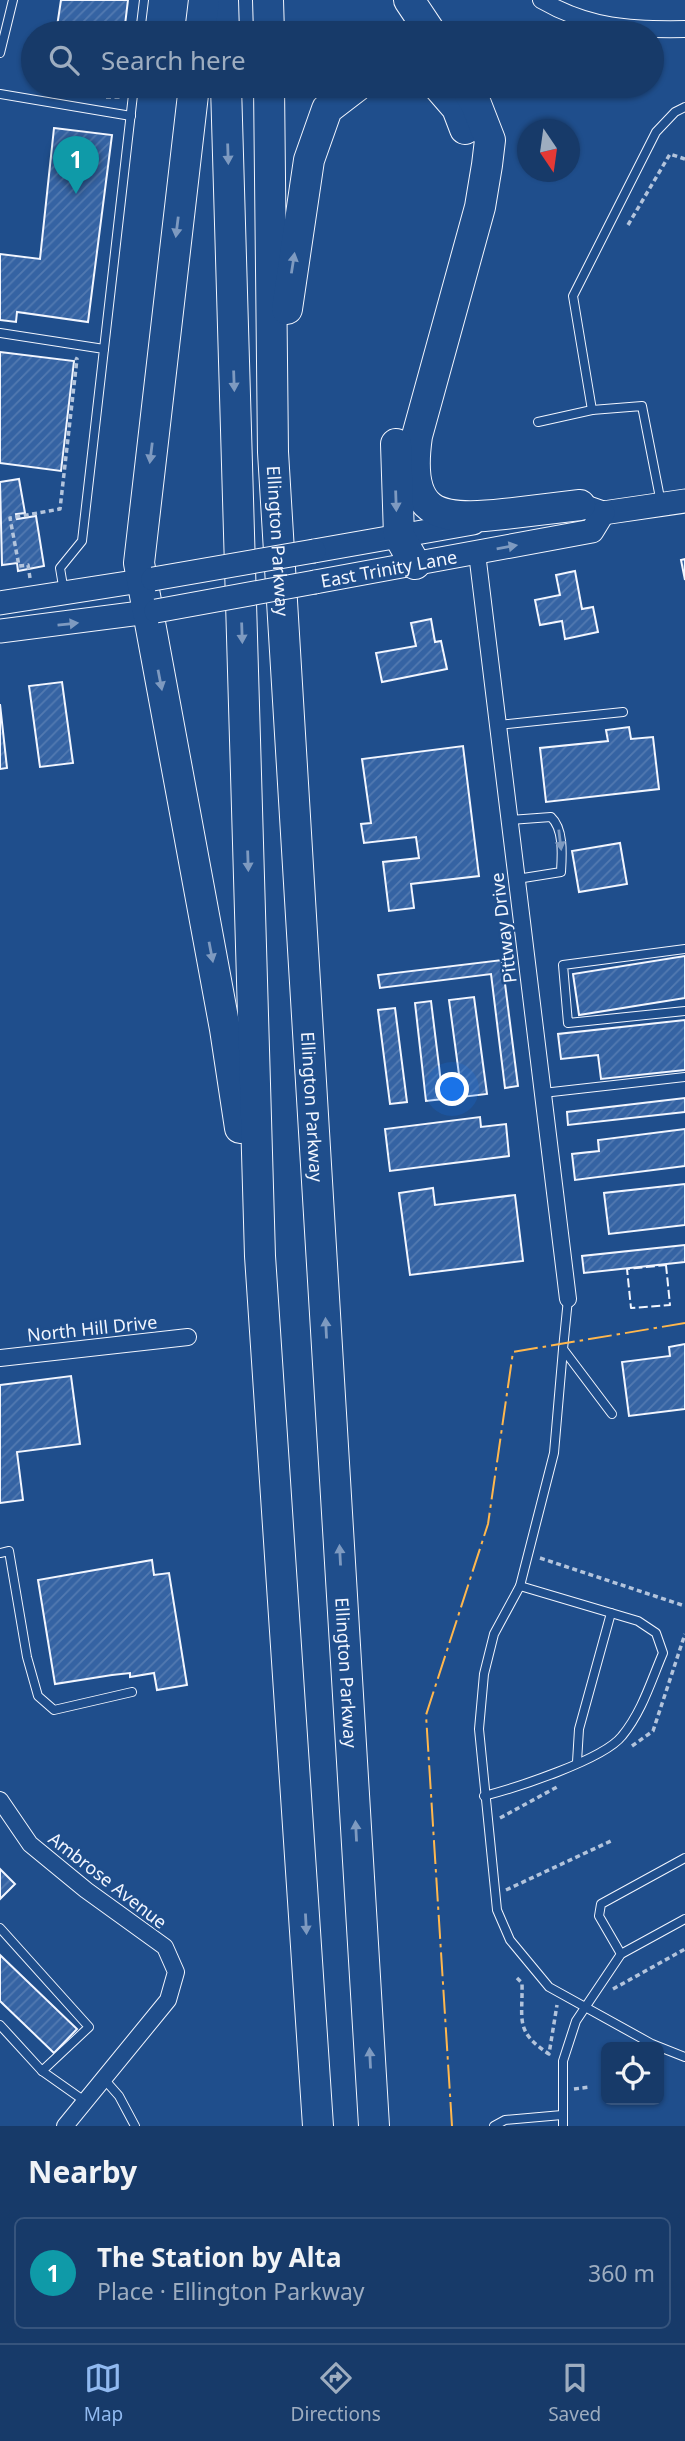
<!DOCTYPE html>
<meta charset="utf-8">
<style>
:root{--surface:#173a69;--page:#244571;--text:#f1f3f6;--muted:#9eadc0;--line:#36547d;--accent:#90b9f0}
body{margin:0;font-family:"Noto Sans",sans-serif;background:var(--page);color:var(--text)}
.controls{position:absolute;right:21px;bottom:21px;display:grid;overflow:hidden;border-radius:10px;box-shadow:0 2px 5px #0004}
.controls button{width:63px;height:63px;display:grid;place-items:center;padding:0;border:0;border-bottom:2px solid var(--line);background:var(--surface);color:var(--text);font:35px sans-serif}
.compass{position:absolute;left:517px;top:119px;width:63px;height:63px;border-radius:50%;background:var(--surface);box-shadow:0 2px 5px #0004;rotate:167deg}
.you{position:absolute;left:453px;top:1090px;width:24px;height:24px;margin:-18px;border:5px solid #fff;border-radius:50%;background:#1a73e8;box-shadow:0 0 0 10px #1a73e833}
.badge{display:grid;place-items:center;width:46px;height:46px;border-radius:50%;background:var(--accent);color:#fff;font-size:23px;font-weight:700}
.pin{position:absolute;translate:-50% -58px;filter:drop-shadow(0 2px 4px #0008)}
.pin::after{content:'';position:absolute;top:37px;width:24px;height:21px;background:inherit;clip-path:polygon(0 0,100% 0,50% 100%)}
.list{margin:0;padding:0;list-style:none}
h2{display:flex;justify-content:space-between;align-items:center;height:91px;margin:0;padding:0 28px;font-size:30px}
h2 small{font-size:23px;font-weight:400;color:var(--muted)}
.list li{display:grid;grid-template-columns:46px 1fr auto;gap:21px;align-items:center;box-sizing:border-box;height:112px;margin:0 14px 14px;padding:0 14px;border:2px solid var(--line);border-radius:10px}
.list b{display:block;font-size:26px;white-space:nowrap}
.list p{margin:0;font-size:23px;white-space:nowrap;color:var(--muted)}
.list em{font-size:23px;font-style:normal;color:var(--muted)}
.icon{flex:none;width:38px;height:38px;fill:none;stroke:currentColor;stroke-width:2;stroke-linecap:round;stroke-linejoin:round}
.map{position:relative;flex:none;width:685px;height:2126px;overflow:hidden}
.search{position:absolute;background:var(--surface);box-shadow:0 2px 5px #0004;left:21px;right:21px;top:21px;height:77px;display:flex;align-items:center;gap:18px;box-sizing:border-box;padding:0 24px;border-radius:38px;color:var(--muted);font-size:26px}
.sheet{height:217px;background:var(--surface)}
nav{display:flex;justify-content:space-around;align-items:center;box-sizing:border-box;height:98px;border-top:2px solid var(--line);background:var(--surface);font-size:19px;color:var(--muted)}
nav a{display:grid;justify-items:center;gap:4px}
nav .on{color:var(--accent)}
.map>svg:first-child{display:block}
.building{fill:url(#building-hatch);stroke:#f2f6ff;stroke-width:2}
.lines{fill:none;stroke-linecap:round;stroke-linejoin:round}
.service-casing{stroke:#f2f6ff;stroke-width:10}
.minor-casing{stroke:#f2f6ff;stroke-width:18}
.secondary-casing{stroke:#f2f6ff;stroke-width:25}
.motorway-casing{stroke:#f2f6ff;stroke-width:32}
.path{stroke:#b3c4dc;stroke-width:3.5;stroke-dasharray:5 3.5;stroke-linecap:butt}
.service{stroke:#1f4e8c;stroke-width:8}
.minor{stroke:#1f4e8c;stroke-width:16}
.secondary{stroke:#1f4e8c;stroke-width:23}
.motorway{stroke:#1f4e8c;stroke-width:30}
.secondary-bridge-casing{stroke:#f2f6ff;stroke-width:25;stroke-linecap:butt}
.secondary-bridge{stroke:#1f4e8c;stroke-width:23}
.fence{stroke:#f2f6ff;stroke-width:2;stroke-dasharray:9 3.5;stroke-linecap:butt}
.power{stroke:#ffb74d;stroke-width:2;stroke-dasharray:24 5 3.5 5;stroke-linecap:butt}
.oneway{fill:#7e9ac0}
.labels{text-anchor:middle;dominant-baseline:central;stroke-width:5;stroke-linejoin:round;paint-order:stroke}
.street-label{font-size:18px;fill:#f2f6ff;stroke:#1f4e8c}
</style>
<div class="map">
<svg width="685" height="2126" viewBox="0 0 685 2126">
<defs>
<pattern id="building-hatch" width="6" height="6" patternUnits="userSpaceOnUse" patternTransform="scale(1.75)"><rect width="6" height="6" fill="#3563a3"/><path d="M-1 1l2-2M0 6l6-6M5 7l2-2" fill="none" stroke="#537ab1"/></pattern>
</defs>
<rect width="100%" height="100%" fill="#1f4e8c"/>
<g class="building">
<polygon points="61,0 128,0 124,33 56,33"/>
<polygon points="49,86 119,86 118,94"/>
<polygon points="54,128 112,135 88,322 17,312 16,322 0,320 0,254 40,259"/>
<polygon points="0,352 74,361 61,471 0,463"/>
<polygon points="19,479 25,513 16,514 17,519 36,516 44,566 18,571 17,563 2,565 0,482"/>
<polygon points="685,559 685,580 681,560"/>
<polygon points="575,571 582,609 593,607 598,632 565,639 562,621 540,625 535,600 560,595 556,575"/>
<polygon points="431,619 435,642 441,641 447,669 382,682 376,653 416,646 411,623"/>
<polygon points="62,682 73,763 40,767 29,686"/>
<polygon points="0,704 7,768 0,769"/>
<polygon points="629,727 631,739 653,737 659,789 546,802 540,748 608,741 606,730"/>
<polygon points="463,746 479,876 411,884 414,908 389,911 383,862 419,858 416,837 364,843 361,824 371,823 362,759"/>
<polygon points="620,843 627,884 579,892 572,851"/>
<polygon points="685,956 685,998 579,1015 573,974"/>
<polygon points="502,960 518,1086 505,1088 491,974 380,988 378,975"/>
<polygon points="474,997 487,1094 462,1097 449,1000"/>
<polygon points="431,1001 443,1099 426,1101 415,1003"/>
<polygon points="395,1008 407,1102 390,1104 378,1010"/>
<polygon points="685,1020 685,1070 601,1079 598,1055 561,1059 558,1034"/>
<polygon points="685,1098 685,1112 568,1125 567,1112"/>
<polygon points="480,1117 481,1127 506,1124 509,1156 390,1171 385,1129"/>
<polygon points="685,1129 685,1166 575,1180 572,1154 599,1151 598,1140"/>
<polygon points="685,1184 685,1225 609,1234 604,1193"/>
<polygon points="433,1188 435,1205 515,1195 523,1261 410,1275 399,1193"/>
<polygon points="685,1245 685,1262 584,1273 582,1256"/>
<polygon points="685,1344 685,1409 629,1416 622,1362 670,1356 669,1347"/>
<polygon points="71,1376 80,1444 17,1452 23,1500 0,1503 0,1385"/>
<polygon points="152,1560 154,1575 169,1573 187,1685 157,1690 154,1673 130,1677 130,1673 112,1675 55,1684 38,1580"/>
<polygon points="0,1869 15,1884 0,1899"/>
<polygon points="0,1955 77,2029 54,2053 0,2001"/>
</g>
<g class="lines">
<g class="service-casing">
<g id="service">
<polyline points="140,33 144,0"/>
<polyline points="0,53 13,0"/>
<polyline points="0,94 131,116"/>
<polyline points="0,333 104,349 82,541 60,568 64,592"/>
<polyline points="104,349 134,86"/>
<polyline points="538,422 592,410"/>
<polyline points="661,503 642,406 592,410 573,296 656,132 675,112 685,107"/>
<polyline points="498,725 623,712"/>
<path d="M510,820l41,-3c13,12 11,38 10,55l-44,7"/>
<polyline points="685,949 563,965 568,1023 685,1011"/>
<polyline points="543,1093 685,1077"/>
<polyline points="568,1299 563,1349 612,1414"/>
<polyline points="563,1349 554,1453 520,1586 494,1634 484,1674 479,1729 497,1910 510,1940 549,1987 652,2044 685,2057"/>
<polyline points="0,1553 9,1551 27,1657 38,1696 54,1710 132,1692"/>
<polyline points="577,1762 579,1729 611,1613"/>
<path d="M484,1796c31,-8 119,-36 138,-60 20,-24 29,-55 41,-83l-7,-20 -18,-12 -118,-35"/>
<polyline points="0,1928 89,2027 42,2071 0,2025"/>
<polyline points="621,1954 599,1916 601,1904 685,1858"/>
<polyline points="42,2071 86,2102"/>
<polyline points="104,2079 119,2096 135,2126"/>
<polyline points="494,2126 505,2120 562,2115"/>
<polyline points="563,2126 563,2061 576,2021 621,1954 685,1919"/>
</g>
</g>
<g class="minor-casing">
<g id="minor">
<path d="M541,0c48,28 90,30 144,29"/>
<polyline points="477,553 568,1299"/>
<polyline points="0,1358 188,1337"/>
<polyline points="0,1800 30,1844 86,1890 165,1947 176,1972 168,2000 65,2126"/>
</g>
</g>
<g class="secondary-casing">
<g id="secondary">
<polyline points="566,507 580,505 603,513 685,501"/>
<polyline points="314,551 473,523"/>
<path id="s1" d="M315,582l277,-51 11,-18"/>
<polyline points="0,603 153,579"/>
<polyline points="0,631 156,611"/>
</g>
</g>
<g class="motorway-casing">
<g id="motorway">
<polyline points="223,0 224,33"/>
<polyline points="268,0 269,33"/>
<polyline points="409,0 431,33"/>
<polyline points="200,33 204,0"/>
<polyline points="194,86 139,563 225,1029 240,1128"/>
<polyline points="226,86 260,1256 318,2126"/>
<path id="s2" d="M269,86l4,366 101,1674"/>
<polyline points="438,86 457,108 465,129"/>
<path d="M465,86l11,18 14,36 -3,25 -7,42 -63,229c-11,78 19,86 87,78 26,-3 51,-6 76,-9"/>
<polyline points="287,309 309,160 327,109 357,86"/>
<polyline points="396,444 399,536 415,564"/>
</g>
</g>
<g class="path">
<polyline points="106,97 121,97"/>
<polyline points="628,225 670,154 685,159"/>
<polyline points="30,578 28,565 19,566 10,518 60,509 77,359 75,358"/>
<polyline points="540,1558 685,1606"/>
<polyline points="632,1746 653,1731 685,1634"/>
<polyline points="500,1818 557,1787"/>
<polyline points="506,1890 613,1840"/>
<path d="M517,1978l5,5c1,37 -8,48 27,71l8,-49"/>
<polyline points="613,1989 685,1949"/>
<polyline points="574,2089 590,2087"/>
</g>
<use href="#service" class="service"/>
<use href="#minor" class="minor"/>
<use href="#secondary" class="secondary"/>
<use href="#motorway" class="motorway"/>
<g class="secondary-bridge-casing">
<g id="secondary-bridge">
<polyline points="153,579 314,551"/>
<polyline points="156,611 315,582"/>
</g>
</g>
<use href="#secondary-bridge" class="secondary-bridge"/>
<polygon class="fence" points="666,1265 670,1305 631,1308 627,1269"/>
<polyline class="power" points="452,2126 426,1715 488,1524 513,1352 685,1323"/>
</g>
<defs><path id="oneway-solid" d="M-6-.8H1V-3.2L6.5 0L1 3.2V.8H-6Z" transform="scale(1.75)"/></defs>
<g class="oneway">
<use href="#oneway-solid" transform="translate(228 154) rotate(88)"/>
<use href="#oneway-solid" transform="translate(177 227) rotate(97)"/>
<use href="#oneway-solid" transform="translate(293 263) rotate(-81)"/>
<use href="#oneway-solid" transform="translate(234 381) rotate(88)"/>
<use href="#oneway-solid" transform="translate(151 453) rotate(97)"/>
<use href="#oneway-solid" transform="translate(396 501) rotate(88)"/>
<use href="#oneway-solid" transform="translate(507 547) rotate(-10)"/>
<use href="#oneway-solid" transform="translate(68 624) rotate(-6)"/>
<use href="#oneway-solid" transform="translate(242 633) rotate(88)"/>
<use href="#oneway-solid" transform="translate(160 680) rotate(79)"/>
<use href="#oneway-solid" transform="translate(560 840) rotate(83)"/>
<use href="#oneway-solid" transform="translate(248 861) rotate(88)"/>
<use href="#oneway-solid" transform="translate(211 952) rotate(79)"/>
<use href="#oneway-solid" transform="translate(326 1328) rotate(-93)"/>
<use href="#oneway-solid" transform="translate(340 1555) rotate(-93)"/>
<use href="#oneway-solid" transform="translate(356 1831) rotate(-93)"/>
<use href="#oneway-solid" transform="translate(306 1924) rotate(87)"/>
<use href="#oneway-solid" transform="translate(370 2058) rotate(-93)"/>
</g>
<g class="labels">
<g class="street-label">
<text stroke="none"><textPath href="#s2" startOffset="455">Ellington Parkway</textPath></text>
<text stroke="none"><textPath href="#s1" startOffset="75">East Trinity Lane</textPath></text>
<text transform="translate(503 928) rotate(-97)">Pittway Drive</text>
<text stroke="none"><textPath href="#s2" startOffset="1022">Ellington Parkway</textPath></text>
<text transform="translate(92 1328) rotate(-6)">North Hill Drive</text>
<text stroke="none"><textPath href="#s2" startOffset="1589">Ellington Parkway</textPath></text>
<text transform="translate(108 1880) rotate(38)">Ambrose Avenue</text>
</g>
</g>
</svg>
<div class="controls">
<button><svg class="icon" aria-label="locate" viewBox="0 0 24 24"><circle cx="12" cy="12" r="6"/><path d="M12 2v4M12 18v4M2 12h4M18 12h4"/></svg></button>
</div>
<svg class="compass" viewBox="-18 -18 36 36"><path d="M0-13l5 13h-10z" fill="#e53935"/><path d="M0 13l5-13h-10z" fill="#9eadc0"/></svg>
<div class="you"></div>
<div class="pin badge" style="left:76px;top:194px;background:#0f9aa8">1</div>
<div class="search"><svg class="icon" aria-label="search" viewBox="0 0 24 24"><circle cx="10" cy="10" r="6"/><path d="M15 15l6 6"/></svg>Search here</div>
</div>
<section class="sheet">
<h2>Nearby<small></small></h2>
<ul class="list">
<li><span class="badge" style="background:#0f9aa8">1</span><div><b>The Station by Alta</b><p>Place · Ellington Parkway</p></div><em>360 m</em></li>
</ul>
</section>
<nav>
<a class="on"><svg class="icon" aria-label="map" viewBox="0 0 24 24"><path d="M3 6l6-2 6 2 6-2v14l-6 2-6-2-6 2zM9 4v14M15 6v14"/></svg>Map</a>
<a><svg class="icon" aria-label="directions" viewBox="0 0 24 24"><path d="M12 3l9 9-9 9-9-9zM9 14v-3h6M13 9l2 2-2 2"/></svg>Directions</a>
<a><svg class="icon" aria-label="saved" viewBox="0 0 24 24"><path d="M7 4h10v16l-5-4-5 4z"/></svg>Saved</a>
</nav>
